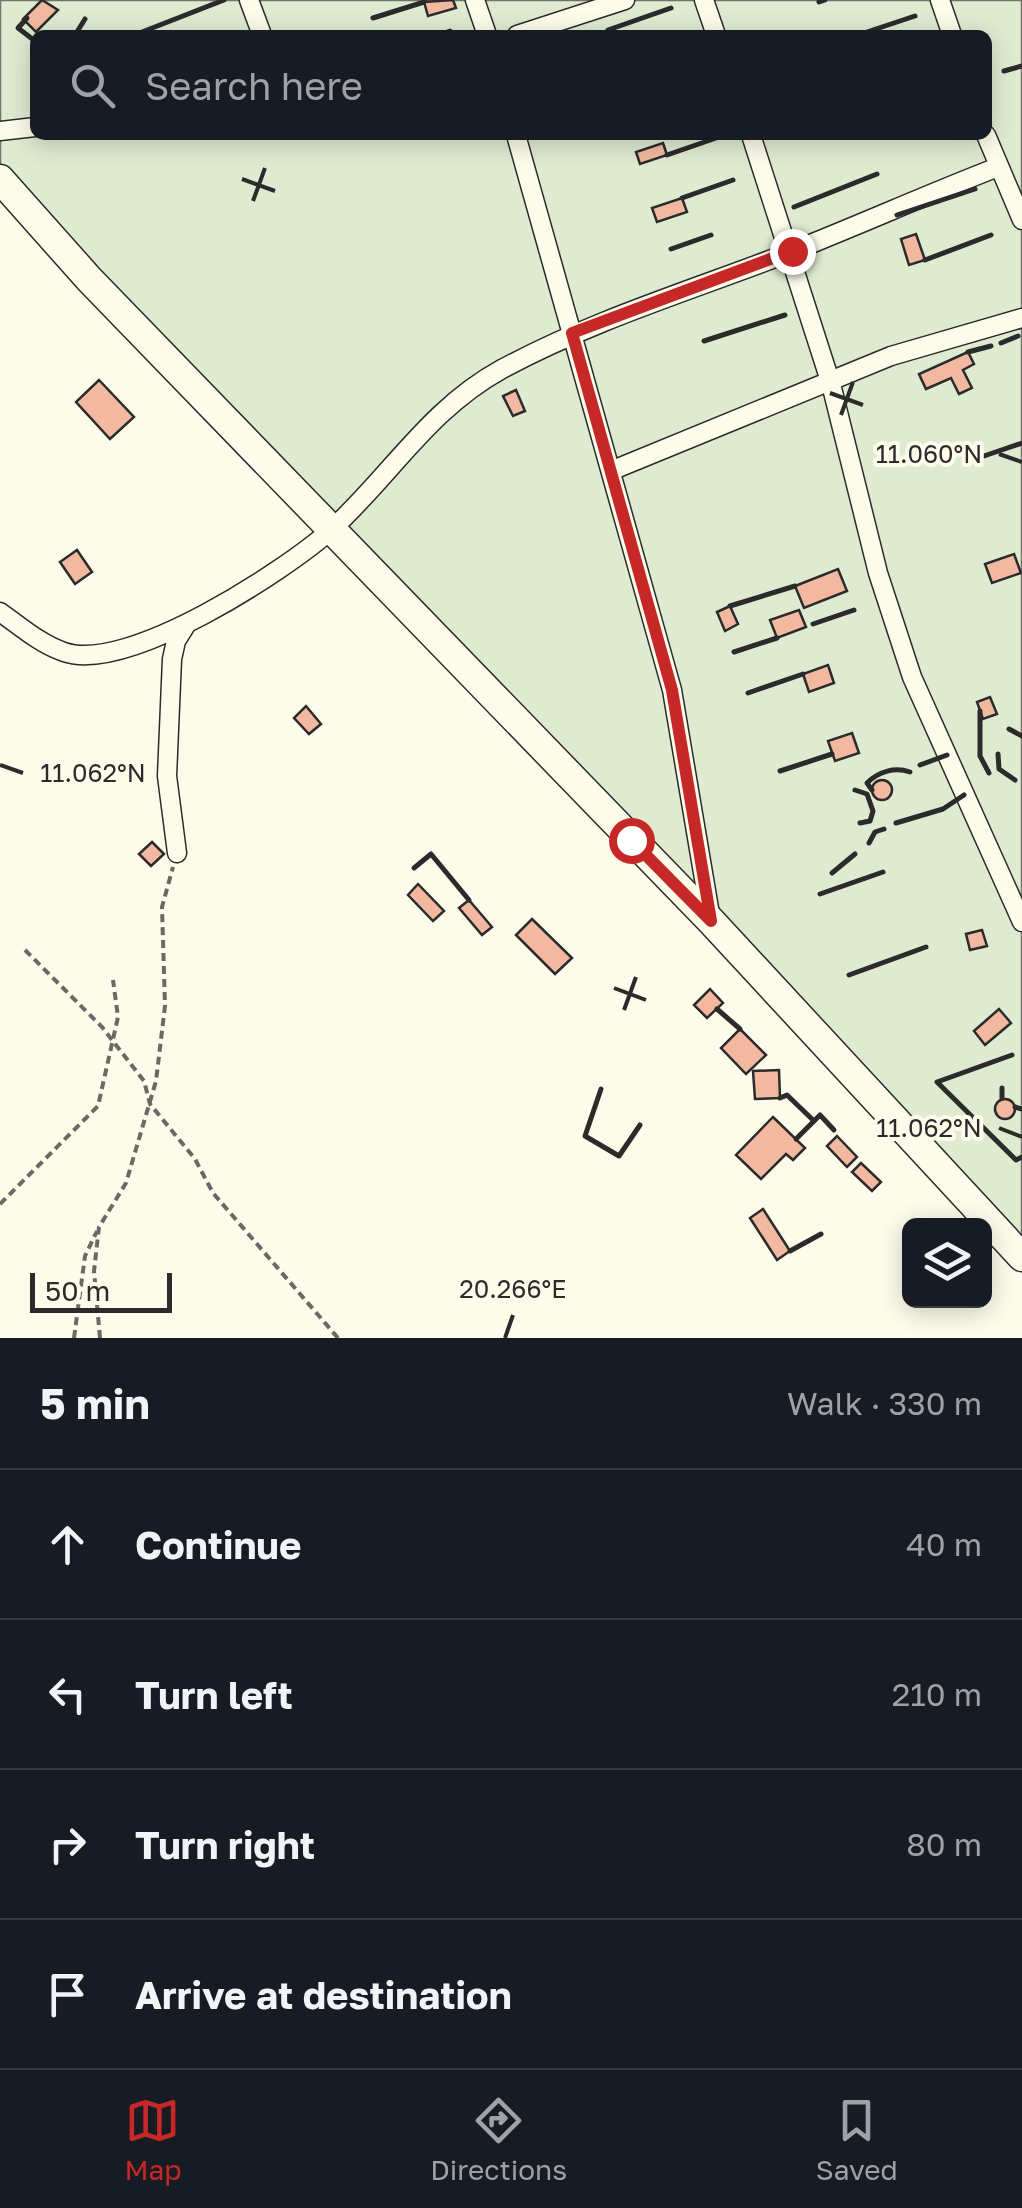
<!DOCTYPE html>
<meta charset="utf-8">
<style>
:root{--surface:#171b24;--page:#242831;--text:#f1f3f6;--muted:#9ea1a6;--line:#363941;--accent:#c62828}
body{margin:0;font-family:"Golos Text",sans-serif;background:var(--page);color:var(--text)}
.controls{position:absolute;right:30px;bottom:30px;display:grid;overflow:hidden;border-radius:15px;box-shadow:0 5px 25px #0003}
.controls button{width:90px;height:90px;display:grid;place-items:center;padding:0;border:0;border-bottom:2px solid var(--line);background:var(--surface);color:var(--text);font:50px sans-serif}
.scale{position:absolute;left:30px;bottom:25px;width:142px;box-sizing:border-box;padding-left:10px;border:5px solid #2b2b2b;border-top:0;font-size:28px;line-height:35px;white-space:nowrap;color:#2b2b2b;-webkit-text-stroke:8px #fdfbea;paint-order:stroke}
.stop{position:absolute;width:30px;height:30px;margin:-22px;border:8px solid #c62828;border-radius:50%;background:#fff}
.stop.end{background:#c62828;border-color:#fff;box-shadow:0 2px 10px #0008}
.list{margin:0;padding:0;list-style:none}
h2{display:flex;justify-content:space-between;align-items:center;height:130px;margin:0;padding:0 40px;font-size:42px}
h2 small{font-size:32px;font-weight:400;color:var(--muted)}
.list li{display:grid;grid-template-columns:65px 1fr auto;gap:30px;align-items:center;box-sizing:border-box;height:150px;padding:0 40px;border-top:2px solid var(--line)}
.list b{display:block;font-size:38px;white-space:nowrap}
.list em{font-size:32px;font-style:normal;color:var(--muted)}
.icon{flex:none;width:55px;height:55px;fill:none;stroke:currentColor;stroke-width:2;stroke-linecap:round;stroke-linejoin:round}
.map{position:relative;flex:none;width:1022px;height:1338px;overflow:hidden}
.search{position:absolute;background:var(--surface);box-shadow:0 5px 25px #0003;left:30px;right:30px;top:30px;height:110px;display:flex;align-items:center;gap:25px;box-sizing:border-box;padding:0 35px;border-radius:15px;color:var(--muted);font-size:38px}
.sheet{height:730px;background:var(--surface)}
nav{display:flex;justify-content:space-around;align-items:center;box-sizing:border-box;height:140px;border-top:2px solid var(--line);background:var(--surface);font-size:28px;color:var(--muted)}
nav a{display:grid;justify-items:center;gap:5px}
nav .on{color:var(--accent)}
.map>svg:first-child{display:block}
.green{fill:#deebd1;stroke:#74746e;stroke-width:2.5;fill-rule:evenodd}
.building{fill:#f2b8a0;stroke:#2b2b2b;stroke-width:2.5}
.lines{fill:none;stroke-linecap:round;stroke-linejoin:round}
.street-casing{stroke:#2b2b2b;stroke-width:21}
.primary-casing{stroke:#2b2b2b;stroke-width:31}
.path{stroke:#6a6964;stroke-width:4;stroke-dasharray:8 5;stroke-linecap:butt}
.street{stroke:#fdfbea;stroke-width:18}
.primary{stroke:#fdfbea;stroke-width:28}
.wall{stroke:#2b2b2b;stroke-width:5}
.route{stroke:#c62828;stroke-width:12}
.ticks{fill:none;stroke:#2b2b2b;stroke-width:4}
.ticks-label{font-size:25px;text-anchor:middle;fill:#2b2b2b;stroke:#fdfbea;stroke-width:8;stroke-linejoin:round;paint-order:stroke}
</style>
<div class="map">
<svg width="1022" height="1338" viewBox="0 0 1022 1338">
<rect width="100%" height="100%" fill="#fdfbea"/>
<path class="green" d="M0,0h1022v1257l-1022,-1078zM35,35h952v100h-952z"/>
<g class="building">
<polygon points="42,0 58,10 36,32 23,19"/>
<polygon points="453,0 456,8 428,16 424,2"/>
<polygon points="663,143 667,155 640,164 636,152"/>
<polygon points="682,198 687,212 657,222 652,208"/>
<polygon points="916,234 925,260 909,265 901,239"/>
<polygon points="968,352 974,364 963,370 972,388 959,394 951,378 926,389 919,374"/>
<polygon points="99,380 134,417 110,439 76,402"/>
<polygon points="516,390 525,411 513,416 503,396"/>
<polygon points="77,550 92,572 75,584 60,562"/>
<polygon points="1014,554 1021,573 992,583 985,564"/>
<polygon points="838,569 847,591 804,608 795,586"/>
<polygon points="730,606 738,624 725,631 717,612"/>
<polygon points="799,610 806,627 777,638 770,620"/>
<polygon points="828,665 834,683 809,692 803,674"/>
<polygon points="990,697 997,714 983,719 977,702"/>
<polygon points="306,706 321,724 309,734 294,718"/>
<polygon points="852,733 859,753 835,761 828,741"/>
<circle cx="882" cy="790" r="10"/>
<polygon points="152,842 164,854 151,866 139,854"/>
<polygon points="418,884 444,911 433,921 408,895"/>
<polygon points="469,900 492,927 482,935 459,908"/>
<polygon points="532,919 572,958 555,974 516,935"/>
<polygon points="982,930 987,946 970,950 966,934"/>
<polygon points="710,989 723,1003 707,1018 694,1005"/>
<polygon points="999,1009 1011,1023 985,1045 974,1031"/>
<polygon points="740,1029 766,1055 746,1074 721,1048"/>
<polygon points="779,1070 780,1098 755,1099 753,1071"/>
<circle cx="1005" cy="1109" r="10"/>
<polygon points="773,1117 805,1148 793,1160 786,1154 761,1179 736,1155"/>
<polygon points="837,1136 857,1157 847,1167 827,1146"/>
<polygon points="861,1163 881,1182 872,1191 852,1172"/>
<polygon points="763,1209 790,1251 777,1260 750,1218"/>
</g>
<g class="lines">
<g class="street-casing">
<g id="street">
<polyline points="249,0 262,35"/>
<polyline points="475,0 487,35"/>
<polyline points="704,0 716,35"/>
<polyline points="940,0 952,35"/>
<polyline points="517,35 625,0"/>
<polyline points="0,131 35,127"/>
<polyline points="516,135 672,690 711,920"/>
<polyline points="751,135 831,384 878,573 912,677 1022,922"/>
<polyline points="986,135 1022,220"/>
<polyline points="613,470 891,356 1022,318"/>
<path d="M0,612c20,14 40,32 64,40 63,22 221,-81 268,-123 59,-54 97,-120 170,-160 91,-49 190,-79 286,-116 71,-28 140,-59 210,-86"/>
<polyline points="177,853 167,776 172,659 176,641 186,625"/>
</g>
</g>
<g class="primary-casing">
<polyline id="primary" points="0,179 89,279 711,921 1022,1257"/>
</g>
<g class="path">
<polyline points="25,950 102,1027 144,1081 150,1104 195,1159 213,1193 338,1338"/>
<polyline points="0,1204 98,1106 118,1017 113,980"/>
<polyline points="74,1338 85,1256 97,1231"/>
<polyline points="100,1338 94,1271 99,1227 126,1183 156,1081 165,1006 162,907 173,867"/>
</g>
<use href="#street" class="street"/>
<use href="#primary" class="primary"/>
<g class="wall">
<polyline points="819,2 825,0"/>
<polyline points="27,18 18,28 35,41"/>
<polyline points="373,18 424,2"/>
<polyline points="608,30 671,8"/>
<polyline points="142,32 224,0"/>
<polyline points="75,35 85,19"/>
<polyline points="439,35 450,31"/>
<polyline points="858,35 915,16"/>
<polyline points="1004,71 1022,66"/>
<polyline points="667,155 719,137"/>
<polyline points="682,198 733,180"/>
<polyline points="794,207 877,174"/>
<polyline points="897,215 975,189"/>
<polyline points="671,249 711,235"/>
<polyline points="925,260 991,235"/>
<polyline points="704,341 785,315"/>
<polyline points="1001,343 1018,336"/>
<polyline points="968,352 991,346"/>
<polyline points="984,456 1022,443"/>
<polyline points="730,606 795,586"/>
<polyline points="813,624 854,610"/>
<polyline points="734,652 777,638"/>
<polyline points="748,693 803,674"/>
<polyline points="980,711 980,756 989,773"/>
<polyline points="1009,729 1022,736"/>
<polyline points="998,754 999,769 1015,780"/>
<polyline points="920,765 947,755"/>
<polyline points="780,771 832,754"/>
<polyline points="855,790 867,794 873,811 870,821 860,823"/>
<path d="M872,790l-5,-7c12,-12 28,-16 43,-11"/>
<polyline points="896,823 943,809 964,795"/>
<polyline points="869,843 875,832 884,829"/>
<polyline points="414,868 431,854 469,900"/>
<polyline points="832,873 855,854"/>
<polyline points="820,894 883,872"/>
<polyline points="849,975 926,947"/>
<polyline points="717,1009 740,1029"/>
<polyline points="1012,1055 937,1082 1016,1160 1022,1157"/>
<polyline points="1002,1088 1002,1098"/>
<polyline points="601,1089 585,1136 619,1156 640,1125"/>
<polyline points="780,1098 787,1095 814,1121"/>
<polyline points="1015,1107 1022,1109"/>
<polyline points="796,1139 820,1115 834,1130"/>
<polyline points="790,1251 821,1234"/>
</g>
</g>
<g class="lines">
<polyline class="route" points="631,840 711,921 672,690 572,333 792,251"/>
</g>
<path class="ticks" d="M242,179l33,12M253,201l12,-33M830,393l33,12M841,415l12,-33M999,454l23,8M0,765l23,8M614,988l32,12M624,1010l12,-33M999,1128l23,9M505,1338l8,-23"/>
<g class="ticks-label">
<text x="929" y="463">11.060°N</text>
<text x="93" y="782">11.062°N</text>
<text x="929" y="1137">11.062°N</text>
<text x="513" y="1298">20.266°E</text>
</g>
</svg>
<div class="controls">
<button><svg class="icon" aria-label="layers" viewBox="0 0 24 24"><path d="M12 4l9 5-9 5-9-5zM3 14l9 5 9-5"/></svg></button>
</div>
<div class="scale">50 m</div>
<div class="stop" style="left:631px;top:840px"></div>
<div class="stop end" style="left:792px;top:251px"></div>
<div class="search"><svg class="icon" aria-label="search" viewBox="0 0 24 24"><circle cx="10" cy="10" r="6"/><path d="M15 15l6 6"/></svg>Search here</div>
</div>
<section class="sheet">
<h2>5 min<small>Walk · 330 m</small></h2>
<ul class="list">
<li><svg class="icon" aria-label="ahead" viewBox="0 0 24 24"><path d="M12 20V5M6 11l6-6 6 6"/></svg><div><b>Continue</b></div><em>40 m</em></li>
<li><svg class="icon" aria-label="left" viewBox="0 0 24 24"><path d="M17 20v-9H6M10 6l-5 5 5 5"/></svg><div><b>Turn left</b></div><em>210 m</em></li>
<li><svg class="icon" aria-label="right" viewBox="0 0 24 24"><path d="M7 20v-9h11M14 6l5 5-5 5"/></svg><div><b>Turn right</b></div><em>80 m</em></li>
<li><svg class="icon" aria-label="arrive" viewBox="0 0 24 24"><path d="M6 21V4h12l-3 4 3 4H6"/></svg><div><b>Arrive at destination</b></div></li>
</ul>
</section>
<nav>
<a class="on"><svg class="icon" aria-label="map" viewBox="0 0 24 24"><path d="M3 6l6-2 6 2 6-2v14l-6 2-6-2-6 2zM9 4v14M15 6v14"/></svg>Map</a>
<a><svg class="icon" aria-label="directions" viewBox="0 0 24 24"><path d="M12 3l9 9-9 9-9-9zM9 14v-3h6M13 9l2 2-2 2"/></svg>Directions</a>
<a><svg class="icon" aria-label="saved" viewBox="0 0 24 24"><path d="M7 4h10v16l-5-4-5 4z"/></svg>Saved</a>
</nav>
